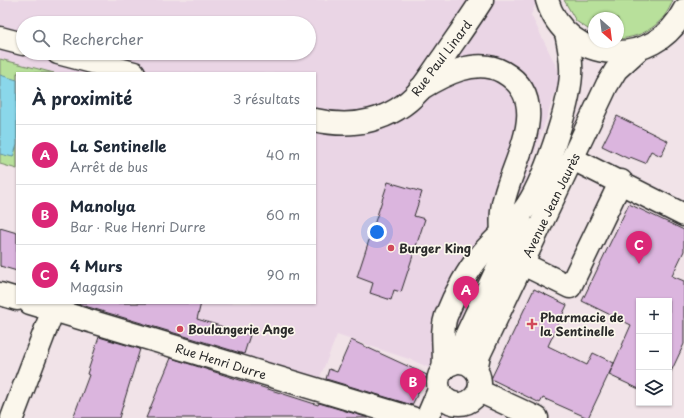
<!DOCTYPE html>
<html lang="fr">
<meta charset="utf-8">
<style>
:root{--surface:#fff;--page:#f2f2f3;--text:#1f2937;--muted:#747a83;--line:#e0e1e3;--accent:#db2777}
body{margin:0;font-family:"Playpen Sans",sans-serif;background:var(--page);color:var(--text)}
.controls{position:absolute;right:12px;bottom:12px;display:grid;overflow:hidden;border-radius:0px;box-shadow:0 1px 3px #0004}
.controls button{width:36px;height:36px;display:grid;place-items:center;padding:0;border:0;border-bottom:1px solid var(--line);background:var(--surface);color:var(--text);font:20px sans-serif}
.compass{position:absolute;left:588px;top:12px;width:36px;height:36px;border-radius:50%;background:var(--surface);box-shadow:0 1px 3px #0004;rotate:152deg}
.you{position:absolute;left:377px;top:232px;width:14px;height:14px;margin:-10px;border:3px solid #fff;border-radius:50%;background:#1a73e8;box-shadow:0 0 0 6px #1a73e833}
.badge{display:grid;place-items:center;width:26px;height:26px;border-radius:50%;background:var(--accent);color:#fff;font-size:13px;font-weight:700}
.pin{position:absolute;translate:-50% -33px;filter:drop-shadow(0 1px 2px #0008)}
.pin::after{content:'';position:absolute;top:21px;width:14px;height:12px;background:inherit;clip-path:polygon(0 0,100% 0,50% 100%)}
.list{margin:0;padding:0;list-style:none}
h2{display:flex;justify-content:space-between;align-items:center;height:52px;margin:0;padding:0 16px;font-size:17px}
h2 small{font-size:13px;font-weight:400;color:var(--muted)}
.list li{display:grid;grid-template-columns:26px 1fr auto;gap:12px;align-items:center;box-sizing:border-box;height:60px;padding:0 16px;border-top:1px solid var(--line)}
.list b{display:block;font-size:15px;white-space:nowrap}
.list p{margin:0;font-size:13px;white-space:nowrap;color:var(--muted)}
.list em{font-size:13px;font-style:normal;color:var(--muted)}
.icon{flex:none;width:22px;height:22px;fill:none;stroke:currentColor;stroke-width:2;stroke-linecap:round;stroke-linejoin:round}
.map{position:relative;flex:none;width:684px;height:418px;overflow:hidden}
.search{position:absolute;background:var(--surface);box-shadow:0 1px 3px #0004;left:16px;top:16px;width:300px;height:44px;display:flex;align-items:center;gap:10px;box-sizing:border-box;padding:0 14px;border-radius:22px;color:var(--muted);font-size:15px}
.panel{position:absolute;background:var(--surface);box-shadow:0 1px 3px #0004;left:16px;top:72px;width:300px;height:232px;border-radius:0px}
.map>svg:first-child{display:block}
.built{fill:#ead5e5;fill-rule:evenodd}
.green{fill:#b8e09b;stroke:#728663}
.water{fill:#8ad7ea;stroke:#64929e}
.building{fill:#dbb5de;stroke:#2b2b2b}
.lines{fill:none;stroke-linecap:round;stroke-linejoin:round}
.minor-casing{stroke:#2b2b2b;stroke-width:25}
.major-casing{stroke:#2b2b2b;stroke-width:25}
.minor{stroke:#fbf7ec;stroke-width:22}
.major{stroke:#fbf7ec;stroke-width:22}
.poi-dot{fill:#d1495b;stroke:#fbf7ec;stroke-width:1.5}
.labels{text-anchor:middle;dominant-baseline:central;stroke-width:3.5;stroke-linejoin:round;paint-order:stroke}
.street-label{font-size:12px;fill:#2b2b2b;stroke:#fbf7ec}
.poi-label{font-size:12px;font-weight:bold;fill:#2b2b2b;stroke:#fbf7ec;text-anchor:start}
</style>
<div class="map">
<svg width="684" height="418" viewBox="0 0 684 418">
<rect width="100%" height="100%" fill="#f1e3e8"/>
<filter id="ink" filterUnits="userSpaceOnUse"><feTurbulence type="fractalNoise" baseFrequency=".025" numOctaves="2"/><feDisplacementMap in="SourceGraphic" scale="8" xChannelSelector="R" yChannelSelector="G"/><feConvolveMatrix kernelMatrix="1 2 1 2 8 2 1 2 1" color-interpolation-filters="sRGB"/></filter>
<g filter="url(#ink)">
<path class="built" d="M0,0h537l-6,15 30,61 -41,118 -84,177 -24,-11 -75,-25 -19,47 -180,-53 11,-26h166v-230h-298v96l-17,-5zM23,23h286v30h-286z"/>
<g class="green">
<path d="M564,0h109c-9,24 -29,37 -55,39v-21h-24v15l-18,-12z"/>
<polygon points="0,59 54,73 17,73 17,169 0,164"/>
</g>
<polygon class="water" points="0,75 17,80 17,145 13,157 0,154"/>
<g class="building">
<polygon points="617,116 668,141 661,156 651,151 645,163 630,157 629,159 602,146"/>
<polygon points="388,182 422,192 414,216 425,219 401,292 394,290 391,300 370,293 373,283 357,277"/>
<polygon points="629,204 684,230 684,251 672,276 684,281 684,344 669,376 669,301 639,301 639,389 609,375 631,325 582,301"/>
<polygon points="0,228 17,233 17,271 0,266"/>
<polygon points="534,289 567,305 548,346 587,365 593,353 614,363 588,418 543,398 540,403 491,379"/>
<polygon points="75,303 201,303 197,319 250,335 244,354"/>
<polygon points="99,337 140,349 119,418 73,418 89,375 87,374"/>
<polygon points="351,340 427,375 412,405 326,379 329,369 337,372"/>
<polygon points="171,358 318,405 319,403 369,418 146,418"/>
</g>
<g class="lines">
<g class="minor-casing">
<g id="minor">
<polyline points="0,38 23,44"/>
<polyline points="58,53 134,73"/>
<path d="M420,89c23,-14 56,-32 83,-17 50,28 12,85 2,124 -4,12 -4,24 -3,36"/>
<path d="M315,120c38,9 77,1 104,-29 9,-11 17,-24 25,-35 13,-19 26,-37 38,-56"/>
<polyline points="573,159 684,215"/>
<polyline points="523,264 570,287 621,181"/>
<polyline points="0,294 17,299"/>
<polyline points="30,303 412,418"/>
<polyline points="451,364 458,353 520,220"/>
<polyline points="479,391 537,418"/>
<polyline points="12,418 53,310"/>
</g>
</g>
<g class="major-casing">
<g id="major">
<path d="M547,0c19,65 108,70 137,10"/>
<circle cx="459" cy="383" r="21"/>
<path d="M443,370c3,-18 -3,-37 3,-54 8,-21 23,-49 39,-66 12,-13 26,-25 38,-39 20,-25 46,-104 48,-136 1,-15 -2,-28 -5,-42"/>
<polyline points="476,370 479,355 607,85 616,70 639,49"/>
<polyline points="427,418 439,390"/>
</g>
</g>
<use href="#minor" class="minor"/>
<use href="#major" class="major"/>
</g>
</g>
<g class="poi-dot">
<circle cx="391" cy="248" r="4"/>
<path d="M530 318h4v4h4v4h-4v4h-4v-4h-4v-4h4z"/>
<circle cx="180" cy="329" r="4"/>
</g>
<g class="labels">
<g class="street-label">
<text transform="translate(441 58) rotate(-53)">Rue Paul Linard</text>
<text transform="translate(551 205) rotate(-64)">Avenue Jean Jaurès</text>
<text transform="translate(221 361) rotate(17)">Rue Henri Durre</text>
</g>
<g class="poi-label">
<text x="399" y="248">Burger King</text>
<text x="540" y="317">Pharmacie de<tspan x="540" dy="14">la Sentinelle</tspan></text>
<text x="188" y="329">Boulangerie Ange</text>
</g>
</g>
</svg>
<div class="controls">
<button>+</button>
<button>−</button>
<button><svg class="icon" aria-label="layers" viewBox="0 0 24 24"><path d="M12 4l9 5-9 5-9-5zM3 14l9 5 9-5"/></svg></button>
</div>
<svg class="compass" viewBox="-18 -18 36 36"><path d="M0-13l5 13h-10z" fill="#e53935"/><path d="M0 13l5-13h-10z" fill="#747a83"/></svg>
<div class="you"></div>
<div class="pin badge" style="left:466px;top:309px">A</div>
<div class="pin badge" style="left:413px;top:401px">B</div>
<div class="pin badge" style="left:639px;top:264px">C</div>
<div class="search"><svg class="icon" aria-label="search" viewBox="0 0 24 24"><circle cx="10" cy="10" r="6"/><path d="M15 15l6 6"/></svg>Rechercher</div>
<section class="panel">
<h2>À proximité<small>3 résultats</small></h2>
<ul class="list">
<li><span class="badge">A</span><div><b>La Sentinelle</b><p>Arrêt de bus</p></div><em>40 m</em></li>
<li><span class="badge">B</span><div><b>Manolya</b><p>Bar · Rue Henri Durre</p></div><em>60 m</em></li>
<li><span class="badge">C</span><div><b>4 Murs</b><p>Magasin</p></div><em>90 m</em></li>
</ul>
</section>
</div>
